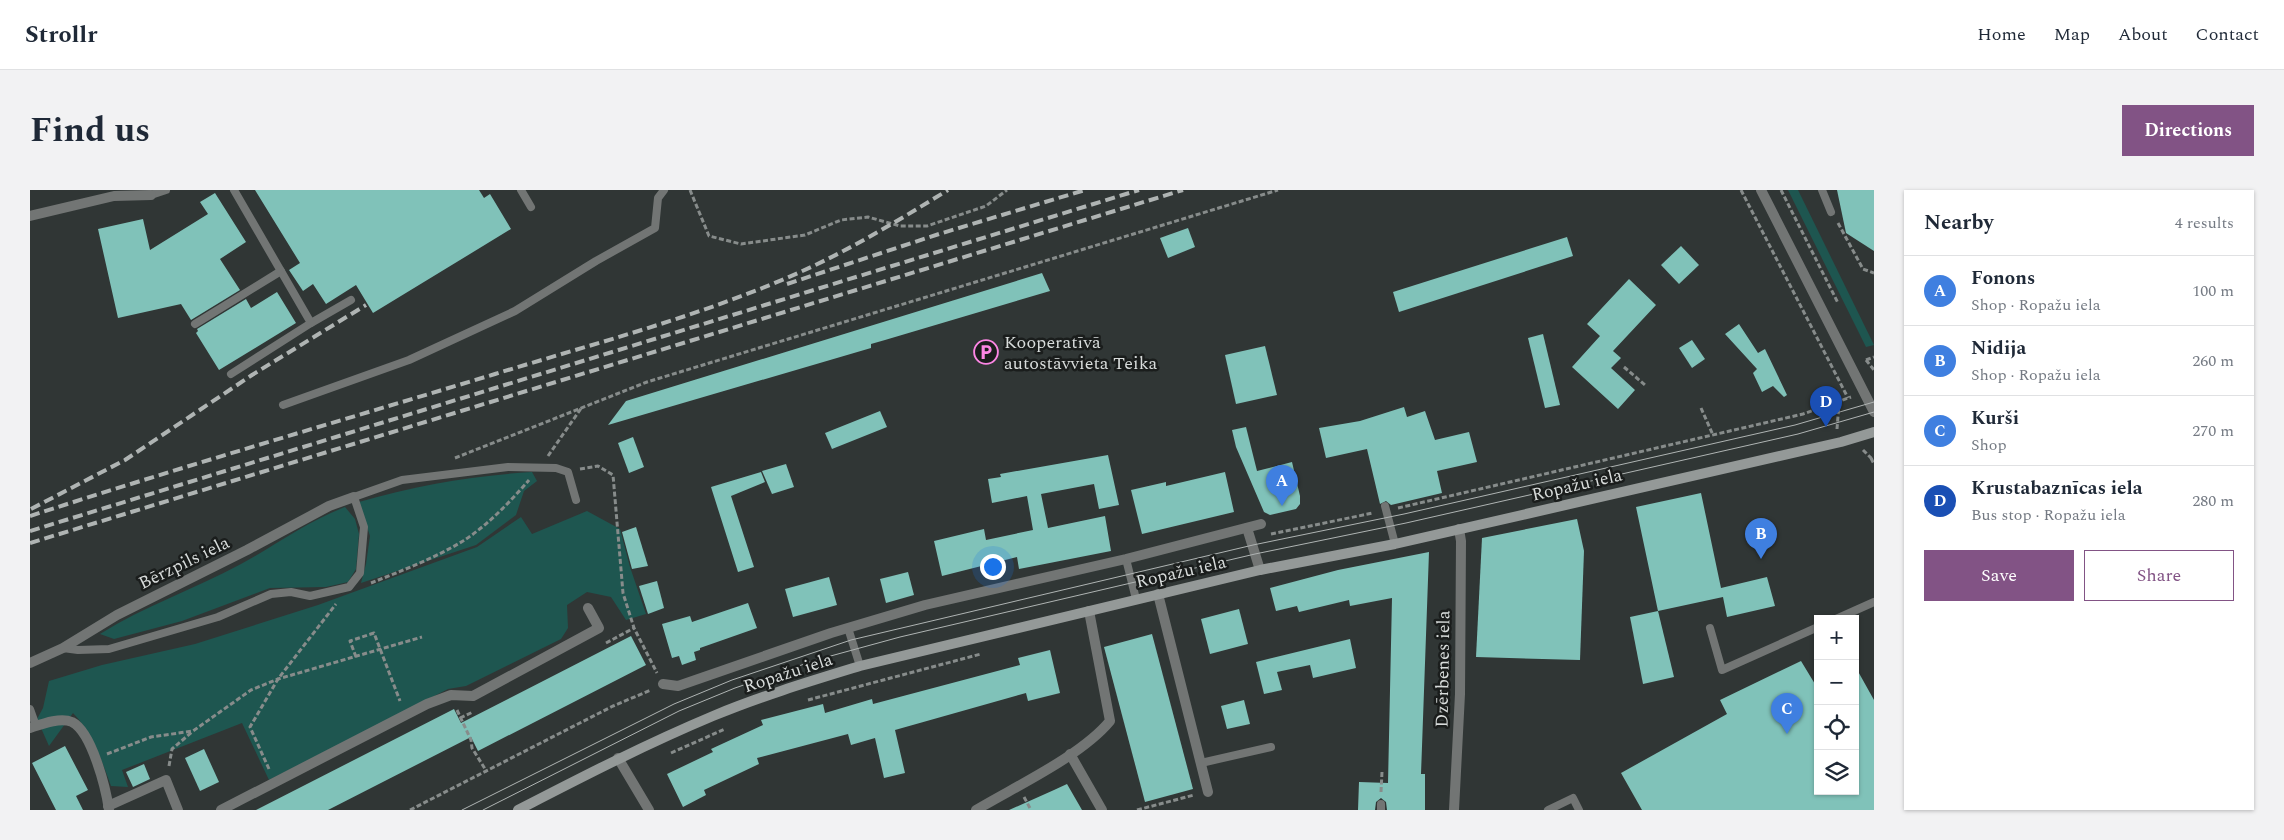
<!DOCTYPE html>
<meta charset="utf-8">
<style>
:root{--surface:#fff;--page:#f2f2f3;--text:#1f2937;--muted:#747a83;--line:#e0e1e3;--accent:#825385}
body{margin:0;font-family:Spectral,serif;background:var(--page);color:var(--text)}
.controls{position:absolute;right:15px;bottom:15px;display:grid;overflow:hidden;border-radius:0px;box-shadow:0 1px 4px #0004}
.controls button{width:45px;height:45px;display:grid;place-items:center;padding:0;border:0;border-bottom:1px solid var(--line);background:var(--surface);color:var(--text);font:25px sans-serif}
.you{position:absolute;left:962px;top:376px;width:18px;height:18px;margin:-12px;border:4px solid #fff;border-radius:50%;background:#1a73e8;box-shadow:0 0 0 8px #1a73e833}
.badge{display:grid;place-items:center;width:32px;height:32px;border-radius:50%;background:var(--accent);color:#fff;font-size:16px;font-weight:700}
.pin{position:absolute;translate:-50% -41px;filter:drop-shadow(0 1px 2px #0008)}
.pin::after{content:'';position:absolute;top:26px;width:18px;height:15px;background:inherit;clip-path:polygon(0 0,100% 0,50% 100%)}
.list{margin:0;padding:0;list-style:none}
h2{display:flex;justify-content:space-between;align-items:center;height:65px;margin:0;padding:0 20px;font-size:21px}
h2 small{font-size:16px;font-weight:400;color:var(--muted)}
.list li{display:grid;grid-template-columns:32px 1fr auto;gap:15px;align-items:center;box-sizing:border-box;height:70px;padding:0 20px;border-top:1px solid var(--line)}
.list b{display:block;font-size:19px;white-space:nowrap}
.list p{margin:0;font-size:16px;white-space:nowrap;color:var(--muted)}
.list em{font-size:16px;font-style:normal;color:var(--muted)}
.actions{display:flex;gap:10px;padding:15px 20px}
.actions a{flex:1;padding:11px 0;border:1px solid var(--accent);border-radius:0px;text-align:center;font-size:18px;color:var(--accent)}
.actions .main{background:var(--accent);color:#fff}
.icon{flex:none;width:28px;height:28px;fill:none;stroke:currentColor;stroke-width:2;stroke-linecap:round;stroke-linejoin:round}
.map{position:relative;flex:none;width:1844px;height:620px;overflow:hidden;border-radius:0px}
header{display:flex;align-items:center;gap:30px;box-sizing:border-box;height:70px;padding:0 25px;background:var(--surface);border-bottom:1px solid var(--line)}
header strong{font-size:24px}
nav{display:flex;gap:28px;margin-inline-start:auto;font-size:18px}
.intro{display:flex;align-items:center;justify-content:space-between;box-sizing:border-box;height:120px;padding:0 30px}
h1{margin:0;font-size:35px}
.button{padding:12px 22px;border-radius:0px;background:var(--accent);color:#fff;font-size:18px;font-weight:700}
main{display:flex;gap:30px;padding:0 30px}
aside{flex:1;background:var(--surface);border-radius:0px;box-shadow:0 1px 4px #0004}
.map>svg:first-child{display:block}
.green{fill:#1e5650}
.building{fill:#80c2b9}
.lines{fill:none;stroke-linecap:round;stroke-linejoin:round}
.path{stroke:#878c8b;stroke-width:3;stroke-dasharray:5 2.5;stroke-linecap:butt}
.lane{stroke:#727574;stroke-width:8}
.street{stroke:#727574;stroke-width:10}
.secondary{stroke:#949998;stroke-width:10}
.tram{stroke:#afb4b3;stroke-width:1}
.rail{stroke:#afb4b3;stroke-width:4;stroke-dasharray:10 5;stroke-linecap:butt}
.labels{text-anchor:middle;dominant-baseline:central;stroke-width:5;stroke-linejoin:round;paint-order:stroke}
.poi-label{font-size:18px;fill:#d8dcdb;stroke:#1a1d1c;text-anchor:start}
.street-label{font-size:18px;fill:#d8dcdb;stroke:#1a1d1c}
</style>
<header>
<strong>Strollr</strong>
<nav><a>Home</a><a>Map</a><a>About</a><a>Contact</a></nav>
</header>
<div class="intro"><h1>Find us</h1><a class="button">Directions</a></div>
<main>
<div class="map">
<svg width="1844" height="620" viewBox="0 0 1844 620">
<rect width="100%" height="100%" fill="#303635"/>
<g class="green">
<polygon points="1758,0 1768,0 1844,155 1836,157"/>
<path d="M502,282l5,9 -13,10 -8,24 -40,30 -115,38 5,-19 4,-28 -11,-34c59,-17 112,-26 173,-30z"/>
<path d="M315,317l10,12 4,15 -3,35 -8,13 -22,5 -56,1 -88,33 -68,18 -14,-5c44,-28 95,-45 141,-70 35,-19 67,-43 104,-57z"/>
<path d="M557,321l33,18 10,38 16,47 -20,6 -15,-23 -24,-5 -20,13 1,23 -7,11 -95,47 -18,3 -179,91 -27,-57 -120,47 6,17 -17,-1c-10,-27 -18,-52 -38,-73l-24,33 -12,-27 6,-11 6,-27 53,-16 93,-21 123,-39 159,-58 44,-30 11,17z"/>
</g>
<g class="building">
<polygon points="225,0 449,0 454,8 460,4 481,39 343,123 326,95 296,114 283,94 273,101 259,80 270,73"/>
<polygon points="1807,0 1844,0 1844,61 1816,43"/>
<polygon points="185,3 216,52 190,69 210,100 161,130 151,114 88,128 68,39 113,29 120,60 178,24 170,12"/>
<polygon points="1158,38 1165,57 1138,68 1130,48"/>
<polygon points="1537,47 1543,66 1369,122 1363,102"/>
<polygon points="1651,56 1669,75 1649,94 1631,75"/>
<polygon points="1012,83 1020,101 855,150 841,154 841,158 578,235 596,211"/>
<polygon points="1599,89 1626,115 1583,161 1591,168 1581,178 1605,200 1588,219 1542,177 1570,146 1557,134"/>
<polygon points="247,102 266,133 189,180 166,143 168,141 167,139 216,109 221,118"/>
<polygon points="1709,134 1728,163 1735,159 1757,205 1754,207 1743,196 1732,202 1723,183 1727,179 1695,144"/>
<polygon points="1513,144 1530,215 1515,218 1498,148"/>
<polygon points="1662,150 1675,169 1662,178 1649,158"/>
<polygon points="1235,156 1247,205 1206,214 1195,165"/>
<polygon points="1374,217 1377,227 1395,221 1405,250 1439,242 1447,272 1407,281 1412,303 1361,315 1356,311 1350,314 1337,259 1296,268 1289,238 1330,231"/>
<polygon points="850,221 857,237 802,259 795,243"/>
<polygon points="1216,237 1227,281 1262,272 1270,306 1270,314 1266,319 1240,325 1234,322 1206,257 1202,240"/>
<polygon points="603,247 614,277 599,283 588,253"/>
<polygon points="1078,265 1089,315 1069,319 1064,294 1011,304 1018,338 1075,326 1081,361 989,379 987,367 912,386 904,351 954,339 956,350 1003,340 997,306 962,313 958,289 971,287 970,284"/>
<polygon points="756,274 764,297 742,304 732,281"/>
<polygon points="731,282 735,292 701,306 724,377 708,382 681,297"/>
<polygon points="1195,282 1204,322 1112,344 1101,300 1136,292 1136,296"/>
<polygon points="1671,303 1691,398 1737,387 1745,416 1697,427 1693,407 1628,421 1606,317"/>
<polygon points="1547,329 1554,361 1550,470 1446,467 1452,348"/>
<polygon points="606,337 618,376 602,379 592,342"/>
<polygon points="1399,362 1391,584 1395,584 1395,620 1357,620 1356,612 1351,608 1346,612 1345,620 1328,620 1329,592 1358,593 1362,408 1320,416 1319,410 1269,422 1267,416 1246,421 1240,398 1308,380"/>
<polygon points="878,382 884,405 856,413 850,389"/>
<polygon points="799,387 807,415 763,427 755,399"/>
<polygon points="627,391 634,418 618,424 609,396"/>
<polygon points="718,413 727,438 670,458 670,460 664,462 666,470 652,475 649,466 642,468 632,434 660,426 662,432"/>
<polygon points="1209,419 1218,454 1180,464 1171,429"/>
<polygon points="1628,421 1644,487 1613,494 1600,427"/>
<polygon points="1122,444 1163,599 1115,612 1074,457"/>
<polygon points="601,446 616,475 448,561 441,547 298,620 226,620 424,519 431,533"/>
<polygon points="1320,449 1326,478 1283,488 1280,475 1247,482 1252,500 1234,504 1226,472"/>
<polygon points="1020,460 1030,503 998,511 996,503 865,540 875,583 854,588 845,548 821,555 818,544 727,568 729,574 674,600 676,605 653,617 637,584 683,562 681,559 733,535 731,530 793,514 795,523 842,509 843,514 990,475 988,468"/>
<polygon points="1771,471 1788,499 1788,601 1825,601 1825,476 1844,510 1844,620 1612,620 1591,583 1697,524 1690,510"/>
<polygon points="1214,510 1220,534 1197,539 1191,516"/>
<polygon points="35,556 58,600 46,606 53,620 26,620 2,573"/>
<polygon points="174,559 189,592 170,601 155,568"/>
<polygon points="114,574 120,589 103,597 96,582"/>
<polygon points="1037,594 1052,620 979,620 1024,600"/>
</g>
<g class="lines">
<g class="path">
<polyline points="660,0 679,46 711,54 775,45 811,30 838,27 870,36 897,36 956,16 977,0"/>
<polyline points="1711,0 1818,208"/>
<polyline points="1751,0 1808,113"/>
<polyline points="1808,33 1833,79 1844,83"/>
<polyline points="1836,170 1844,180"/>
<polyline points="1836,170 1844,167"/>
<polyline points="1594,177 1615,195"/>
<polyline points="1671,218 1683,245"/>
<polyline points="1807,239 1809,213"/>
<polyline points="1833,260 1841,268 1844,267"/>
<polyline points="518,266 552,217"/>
<polyline points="425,268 617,192 1248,0"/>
<polyline points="1841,268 1844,274"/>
<polyline points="550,279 568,276 583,285 593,403 604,438 627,483"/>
<polyline points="1368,318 1773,224 1821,207"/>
<polyline points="1241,344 1343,323"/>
<path d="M341,393c30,-12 64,-25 92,-42 25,-16 47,-39 66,-61"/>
<polyline points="576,453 604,438"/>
<polyline points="326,467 320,451 344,443 370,511"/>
<polyline points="778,510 951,464"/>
<polyline points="427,520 441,550 442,558 457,582"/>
<polyline points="430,528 443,522"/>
<polyline points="641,563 695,539"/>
<polyline points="77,564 121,547 163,541 221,500 248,489 392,447"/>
<polyline points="139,576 142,559 162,542"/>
<polyline points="239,579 220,537 248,489 306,414"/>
<polyline points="1351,602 1352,582"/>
<polyline points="994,607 1001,620"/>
<polyline points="380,620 583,516 621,500"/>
<polyline points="1107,620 1164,605"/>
</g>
<g class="lane">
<polyline points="491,0 501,17"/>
<polyline points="1792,0 1801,22"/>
<polyline points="121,5 136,0"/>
<polyline points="281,133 321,110"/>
<polyline points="165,134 251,81"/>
<polyline points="201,184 281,133 204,0"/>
<polyline points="253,215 379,170 485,121 566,71 625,38 628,8 634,0"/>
<polyline points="1355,316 1365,354"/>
<polyline points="1096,369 1106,409"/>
<polyline points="1806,429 1844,412"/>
<polyline points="818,438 830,476"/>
<polyline points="1680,438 1692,480 1788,437"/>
<polyline points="33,458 48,460 79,459 188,427 241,404 261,402 280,406 319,397 330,383 334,337 324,307 372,290 478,277 526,278 538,282 546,310"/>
<polyline points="0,519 6,536"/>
<polyline points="1171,573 1241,557"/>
<polyline points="1351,620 1351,614"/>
<polyline points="1518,620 1543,608 1549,620"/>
</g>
<g class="street">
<polyline points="1731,0 1844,222"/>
<polyline points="0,26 84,6 121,5"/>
<polyline points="1217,338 1230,380"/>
<polyline points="1128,404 1178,602"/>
<polyline points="0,473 33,458 87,425 217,360 299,316 324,307"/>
<polyline points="633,494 648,496 801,443 895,415 1096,369 1231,334"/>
<path d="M0,538c12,-4 30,-11 42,-6 20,10 34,67 37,88"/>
<polyline points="1040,564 1072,620"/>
<polyline points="588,568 619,620"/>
<polyline points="78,616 136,590 148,620"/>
<polyline points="191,620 397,514 421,505 443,506 569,438 558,418"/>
<path d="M946,620c40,-24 105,-54 134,-89l-21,-110"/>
<polyline points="1424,620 1430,504 1431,351 1429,339"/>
</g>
<path class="secondary" d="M488,620c64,-33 128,-66 195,-94 48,-20 98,-35 147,-50l400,-96 135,-26 446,-102 33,-10"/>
<g class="tram">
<polyline points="432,620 644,514 702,490 821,450 1223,355 1374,324 1765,235 1844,212"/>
<polyline points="453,620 649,521 705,498 786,470 870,447 1225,364 1376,333 1768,244 1844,222"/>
</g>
<g class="rail">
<polyline points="757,94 909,44 1055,0"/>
<polyline points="1,319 95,270 222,185 336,115"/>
<path d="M0,326c154,-50 310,-95 465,-142 101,-31 206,-58 303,-101 52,-23 101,-53 150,-83"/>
<polyline points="0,341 1109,0"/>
<polyline points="0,353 1153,0"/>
</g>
</g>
<defs>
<g id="parking-ring" transform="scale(1.25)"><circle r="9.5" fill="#1a1d1c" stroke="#fc86e4" stroke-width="1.5"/><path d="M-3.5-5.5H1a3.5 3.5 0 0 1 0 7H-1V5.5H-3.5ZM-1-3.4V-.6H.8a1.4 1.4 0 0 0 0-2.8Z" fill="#fc86e4"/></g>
</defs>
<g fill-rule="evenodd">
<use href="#parking-ring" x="956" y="162"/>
</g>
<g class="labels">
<g class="poi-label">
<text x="974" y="152">Kooperatīvā<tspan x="974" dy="21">autostāvvieta Teika</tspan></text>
</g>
<g class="street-label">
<text transform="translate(1547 295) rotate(-13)">Ropažu iela</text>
<text transform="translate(154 373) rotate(-26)">Bērzpils iela</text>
<text transform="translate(1151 382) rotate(-13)">Ropažu iela</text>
<text transform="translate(1413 479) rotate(-89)">Dzērbenes iela</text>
<text transform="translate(758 483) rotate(-18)">Ropažu iela</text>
</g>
</g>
</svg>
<div class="controls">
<button>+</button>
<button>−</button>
<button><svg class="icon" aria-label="locate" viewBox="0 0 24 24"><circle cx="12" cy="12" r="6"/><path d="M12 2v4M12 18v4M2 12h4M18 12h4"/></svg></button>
<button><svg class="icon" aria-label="layers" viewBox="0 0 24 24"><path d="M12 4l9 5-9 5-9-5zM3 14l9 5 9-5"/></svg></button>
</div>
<div class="you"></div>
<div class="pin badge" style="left:1252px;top:316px;background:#3f7fe0">A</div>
<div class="pin badge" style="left:1731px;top:369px;background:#3f7fe0">B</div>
<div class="pin badge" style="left:1757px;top:544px;background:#3f7fe0">C</div>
<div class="pin badge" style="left:1796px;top:237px;background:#1a4fb4">D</div>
</div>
<aside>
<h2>Nearby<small>4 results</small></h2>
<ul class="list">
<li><span class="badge" style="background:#3f7fe0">A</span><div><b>Fonons</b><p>Shop · Ropažu iela</p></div><em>100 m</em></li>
<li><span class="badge" style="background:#3f7fe0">B</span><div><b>Nidija</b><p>Shop · Ropažu iela</p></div><em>260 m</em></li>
<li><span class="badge" style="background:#3f7fe0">C</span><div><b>Kurši</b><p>Shop</p></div><em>270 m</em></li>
<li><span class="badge" style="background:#1a4fb4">D</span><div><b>Krustabaznīcas iela</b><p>Bus stop · Ropažu iela</p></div><em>280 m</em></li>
</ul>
<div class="actions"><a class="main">Save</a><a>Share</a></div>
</aside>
</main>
